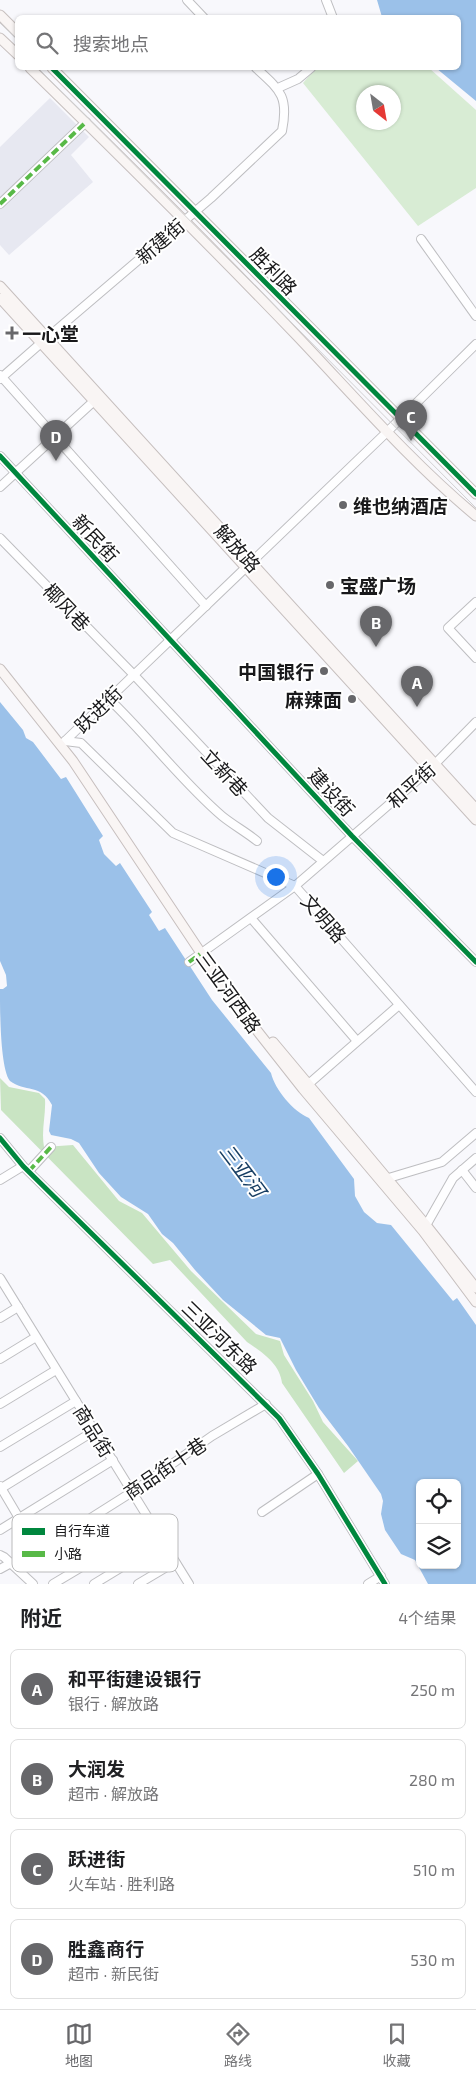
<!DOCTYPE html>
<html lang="zh">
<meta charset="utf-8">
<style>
:root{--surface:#fff;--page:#f6f6f6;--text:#202124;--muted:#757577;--line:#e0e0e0;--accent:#67676a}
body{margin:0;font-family:"Exo 2","Noto Sans SC",sans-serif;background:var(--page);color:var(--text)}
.controls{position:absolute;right:15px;bottom:15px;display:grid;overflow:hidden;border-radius:8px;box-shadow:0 1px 4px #0004}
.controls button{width:45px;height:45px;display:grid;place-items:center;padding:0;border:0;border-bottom:1px solid var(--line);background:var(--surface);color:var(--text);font:25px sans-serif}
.compass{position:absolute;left:356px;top:85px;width:45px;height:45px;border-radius:50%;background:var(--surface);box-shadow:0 1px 4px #0004;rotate:149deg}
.you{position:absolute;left:275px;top:876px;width:18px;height:18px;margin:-12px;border:4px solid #fff;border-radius:50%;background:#1a73e8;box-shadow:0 0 0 8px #1a73e833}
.badge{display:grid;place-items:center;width:32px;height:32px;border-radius:50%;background:var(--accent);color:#fff;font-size:16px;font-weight:700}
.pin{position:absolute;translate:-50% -41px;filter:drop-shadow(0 1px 2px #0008)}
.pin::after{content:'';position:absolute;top:26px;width:18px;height:15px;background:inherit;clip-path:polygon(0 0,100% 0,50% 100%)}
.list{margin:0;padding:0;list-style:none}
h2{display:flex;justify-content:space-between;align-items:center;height:65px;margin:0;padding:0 20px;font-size:21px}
h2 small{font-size:16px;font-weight:400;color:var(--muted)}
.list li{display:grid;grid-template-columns:32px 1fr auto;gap:15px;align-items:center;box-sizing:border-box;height:80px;margin:0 10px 10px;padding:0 10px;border:1px solid var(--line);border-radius:8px}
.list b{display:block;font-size:19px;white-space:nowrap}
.list p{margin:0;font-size:16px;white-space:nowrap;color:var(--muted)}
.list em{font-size:16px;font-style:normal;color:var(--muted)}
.icon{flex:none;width:28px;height:28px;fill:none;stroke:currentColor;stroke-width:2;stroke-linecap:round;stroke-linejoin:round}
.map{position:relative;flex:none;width:476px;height:1584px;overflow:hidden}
.search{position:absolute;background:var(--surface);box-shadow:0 1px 4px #0004;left:15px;right:15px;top:15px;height:55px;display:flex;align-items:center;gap:12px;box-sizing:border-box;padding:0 18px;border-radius:8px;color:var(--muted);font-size:19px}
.sheet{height:425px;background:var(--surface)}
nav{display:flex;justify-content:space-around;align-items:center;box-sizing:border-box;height:70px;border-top:1px solid var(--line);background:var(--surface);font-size:14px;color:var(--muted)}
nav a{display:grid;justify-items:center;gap:2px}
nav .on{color:var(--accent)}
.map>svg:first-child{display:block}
.built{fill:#e7e8f1}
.green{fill:#d8ecd4;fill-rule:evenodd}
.forest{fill:#c9e4c3}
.water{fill:#9bc1e9;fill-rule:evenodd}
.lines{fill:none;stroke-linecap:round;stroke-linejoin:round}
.minor-casing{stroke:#bebec1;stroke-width:10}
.major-casing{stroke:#c6bfbe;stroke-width:11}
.minor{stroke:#fefeff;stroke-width:8}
.major{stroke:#f9f5f4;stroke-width:9}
.tram{stroke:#d0d0d1;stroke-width:1}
.quiet{stroke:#58b947;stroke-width:4;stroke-dasharray:8 4;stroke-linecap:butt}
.cycleway-casing{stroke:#fff;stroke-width:8}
.cycleway{stroke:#00873e;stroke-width:5}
.poi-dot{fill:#67676a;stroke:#fff;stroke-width:2}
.labels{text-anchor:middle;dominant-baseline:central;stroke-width:4;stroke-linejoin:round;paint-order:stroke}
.street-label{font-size:19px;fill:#19191b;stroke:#fff}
.poi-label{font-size:19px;font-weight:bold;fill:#19191b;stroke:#fff;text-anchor:start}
.water-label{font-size:20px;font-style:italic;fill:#173e63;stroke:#fff}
.key{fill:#fff;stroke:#bababb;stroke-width:1}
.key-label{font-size:14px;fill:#19191b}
</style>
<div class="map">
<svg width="476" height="1584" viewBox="0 0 476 1584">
<rect width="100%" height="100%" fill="#f8f8fc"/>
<polygon class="built" points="50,98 89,137 71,155 93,182 9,255 0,245 0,147"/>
<path class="green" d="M316,68h113l47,42v78l-58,38 -115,-143zM364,92h30v30h-30z"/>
<path class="forest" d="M0,1078l9,9 30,6 6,6c1,17 -4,31 -1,48l29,-2 46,56 23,12 49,58 65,63 24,7 4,14 29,46 10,21 35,39 -14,12 -62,-90c-2,-19 -20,-31 -35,-41l-77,-82 -17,4 -152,-154z"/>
<g class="water">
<polygon points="377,0 476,0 476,101 436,68 458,68 458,18 382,17"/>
<path d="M0,702l23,28 3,8 7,4 28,37 5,-2 37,59 -4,4 5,14 12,12 4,-3 32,49 -3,3 10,16 6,-3 47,72 59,73c4,17 22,38 38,45l45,61 1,17 9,16 13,11 14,2 62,76 4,-3 19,27v259h-48l-13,-24 -14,-6 -16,-24 -4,-16 2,-13 -2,-7 -33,-48 -29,-38 -23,-38 -16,-32 -14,-3 -43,-35 -28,-30 -22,-27 -11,-9 -14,-20 -27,-17 -22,-24 -20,-30 -8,-4 -20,-4 -2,-4 3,-26c-10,-21 -28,-13 -42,-24 -10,-13 -10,-72 -10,-92h3l4,-3 -1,-11 -6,-14zM420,1483h37v82h-37z"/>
</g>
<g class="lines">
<g class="minor-casing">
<g id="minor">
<polyline points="187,0 204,18"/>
<polyline points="326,0 333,18"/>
<polyline points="278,88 298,79 311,68"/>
<polyline points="0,204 86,122"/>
<polyline points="421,239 476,316"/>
<path d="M47,338l164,-140 71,-67c7,-35 -2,-41 -26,-63"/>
<polyline points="0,375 206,606"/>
<polyline points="0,379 41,343"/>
<polyline points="0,456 352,836 476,962"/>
<polyline points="0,487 94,401"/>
<polyline points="0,538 134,675 268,818 323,861"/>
<polyline points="476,602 448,628 476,658"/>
<path d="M109,699c39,37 72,82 113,117 11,9 24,16 35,25"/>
<polyline points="65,741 387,432 476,344"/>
<polyline points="65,741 81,743 173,833 295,886 476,1092"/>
<polyline points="251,918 357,1041"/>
<polyline points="189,962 295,886 430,769 476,722"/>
<polyline points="304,1088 399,1005"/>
<polyline points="0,1138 23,1166 279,1418 318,1474 385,1584"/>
<polyline points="462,1170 476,1188"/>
<polyline points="29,1171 51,1147"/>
<polyline points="0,1180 23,1166"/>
<polyline points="382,1180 442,1162 476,1133"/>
<polyline points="424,1229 453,1178 476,1158"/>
<polyline points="0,1278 189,1584"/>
<polyline points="0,1318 18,1307"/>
<polyline points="0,1359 36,1337"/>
<polyline points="0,1404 56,1370"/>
<polyline points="0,1447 76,1401"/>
<polyline points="0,1486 19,1518"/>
<polyline points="0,1489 94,1431"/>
<polyline points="262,1512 318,1474"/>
<polyline points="0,1530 113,1460"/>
<polyline points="0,1555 4,1557 33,1584"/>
<polyline points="15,1566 132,1492 212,1436 266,1404"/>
<polyline points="0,1569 11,1563"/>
<polyline points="53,1584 152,1525"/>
<polyline points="94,1584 163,1542"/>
<polyline points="138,1584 175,1562"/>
<polyline points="368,1584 381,1576"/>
</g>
</g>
<g class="major-casing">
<g id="major">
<polyline points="0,15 18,33"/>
<polyline points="0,38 18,55"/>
<path d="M30,68c90,88 180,177 267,268 58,61 114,126 179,180"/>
<polyline points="52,68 476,494"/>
<polyline points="0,286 476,809"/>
<polyline points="0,298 476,820"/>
<polyline points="0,669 73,761 229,995 303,1089 423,1231 476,1302"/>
<polyline points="273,1042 426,1225 476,1288"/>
</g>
</g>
<use href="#minor" class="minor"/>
<use href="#major" class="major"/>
<g class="tram">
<polyline points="0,23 18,40"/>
<polyline points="38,68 476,508"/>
</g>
<g class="quiet">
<polyline points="0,204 86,122"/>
<polyline points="189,962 200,954"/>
<polyline points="29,1171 51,1147"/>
</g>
<g class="cycleway-casing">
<g id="cycleway">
<polyline points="52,68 476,494"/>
<polyline points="0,456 352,836 476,962"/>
<polyline points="0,1138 23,1166 279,1418 318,1474 385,1584"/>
</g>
</g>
<use href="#cycleway" class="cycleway"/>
</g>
<g class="poi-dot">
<path d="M9.5 325.5h5v5h5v5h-5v5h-5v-5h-5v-5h5z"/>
<circle cx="343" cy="505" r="5"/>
<circle cx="330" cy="585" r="5"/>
<circle cx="324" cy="671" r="5"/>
<circle cx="352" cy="699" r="5"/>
</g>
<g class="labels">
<g class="street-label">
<text transform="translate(160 241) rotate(-41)">新建街</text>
<text transform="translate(274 271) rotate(46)">胜利路</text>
<text transform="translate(96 538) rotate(47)">新民街</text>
<text transform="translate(238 548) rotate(48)">解放路</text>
<text transform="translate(67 607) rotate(46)">椰风巷</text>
<text transform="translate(98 709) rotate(-44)">跃进街</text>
<text transform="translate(225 772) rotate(47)">立新巷</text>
<text transform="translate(411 785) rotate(-42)">和平街</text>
<text transform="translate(332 792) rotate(47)">建设街</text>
<text transform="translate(324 918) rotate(49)">文明路</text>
<text transform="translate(229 992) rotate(54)">三亚河西路</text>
<text transform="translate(220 1337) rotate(44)">三亚河东路</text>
<text transform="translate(94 1431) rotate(58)">商品街</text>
<text transform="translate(165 1468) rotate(-34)">商品街十巷</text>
</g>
<g class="poi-label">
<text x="22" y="333">一心堂</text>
<text x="353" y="505">维也纳酒店</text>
<text x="340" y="585">宝盛广场</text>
<text x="314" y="671" text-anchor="end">中国银行</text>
<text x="342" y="699" text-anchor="end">麻辣面</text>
</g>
<g class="water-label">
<text transform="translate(243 1170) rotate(53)">三亚河</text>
</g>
</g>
<rect x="12" y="1514" width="166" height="58" rx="8" class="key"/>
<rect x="22" y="1528" width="23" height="7" fill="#00873e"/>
<rect x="22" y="1551" width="23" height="6" fill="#58b947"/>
<g class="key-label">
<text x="54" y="1536">自行车道</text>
<text x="54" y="1559">小路</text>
</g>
</svg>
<div class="controls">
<button><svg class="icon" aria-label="locate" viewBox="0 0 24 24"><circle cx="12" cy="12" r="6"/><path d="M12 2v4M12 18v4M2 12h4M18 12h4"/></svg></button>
<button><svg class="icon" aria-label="layers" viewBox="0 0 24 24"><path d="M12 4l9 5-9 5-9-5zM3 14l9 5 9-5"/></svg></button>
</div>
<svg class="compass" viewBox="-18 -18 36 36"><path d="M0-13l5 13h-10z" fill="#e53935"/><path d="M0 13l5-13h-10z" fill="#757577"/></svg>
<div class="you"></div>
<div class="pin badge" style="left:417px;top:707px">A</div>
<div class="pin badge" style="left:376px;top:647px">B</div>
<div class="pin badge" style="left:411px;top:441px">C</div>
<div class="pin badge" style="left:56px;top:461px">D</div>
<div class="search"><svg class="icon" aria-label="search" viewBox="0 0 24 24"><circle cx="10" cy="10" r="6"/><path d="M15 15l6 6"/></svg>搜索地点</div>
</div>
<section class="sheet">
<h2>附近<small>4个结果</small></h2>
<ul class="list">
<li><span class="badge">A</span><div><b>和平街建设银行</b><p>银行 · 解放路</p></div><em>250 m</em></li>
<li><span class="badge">B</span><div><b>大润发</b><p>超市 · 解放路</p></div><em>280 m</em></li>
<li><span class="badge">C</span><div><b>跃进街</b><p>火车站 · 胜利路</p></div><em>510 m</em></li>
<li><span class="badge">D</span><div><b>胜鑫商行</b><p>超市 · 新民街</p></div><em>530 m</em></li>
</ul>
</section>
<nav>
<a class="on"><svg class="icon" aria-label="map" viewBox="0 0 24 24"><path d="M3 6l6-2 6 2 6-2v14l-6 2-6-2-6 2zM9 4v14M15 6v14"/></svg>地图</a>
<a><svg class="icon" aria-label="directions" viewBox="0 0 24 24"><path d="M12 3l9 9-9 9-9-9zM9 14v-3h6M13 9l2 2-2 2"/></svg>路线</a>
<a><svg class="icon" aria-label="saved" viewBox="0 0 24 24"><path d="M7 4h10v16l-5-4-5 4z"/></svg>收藏</a>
</nav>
